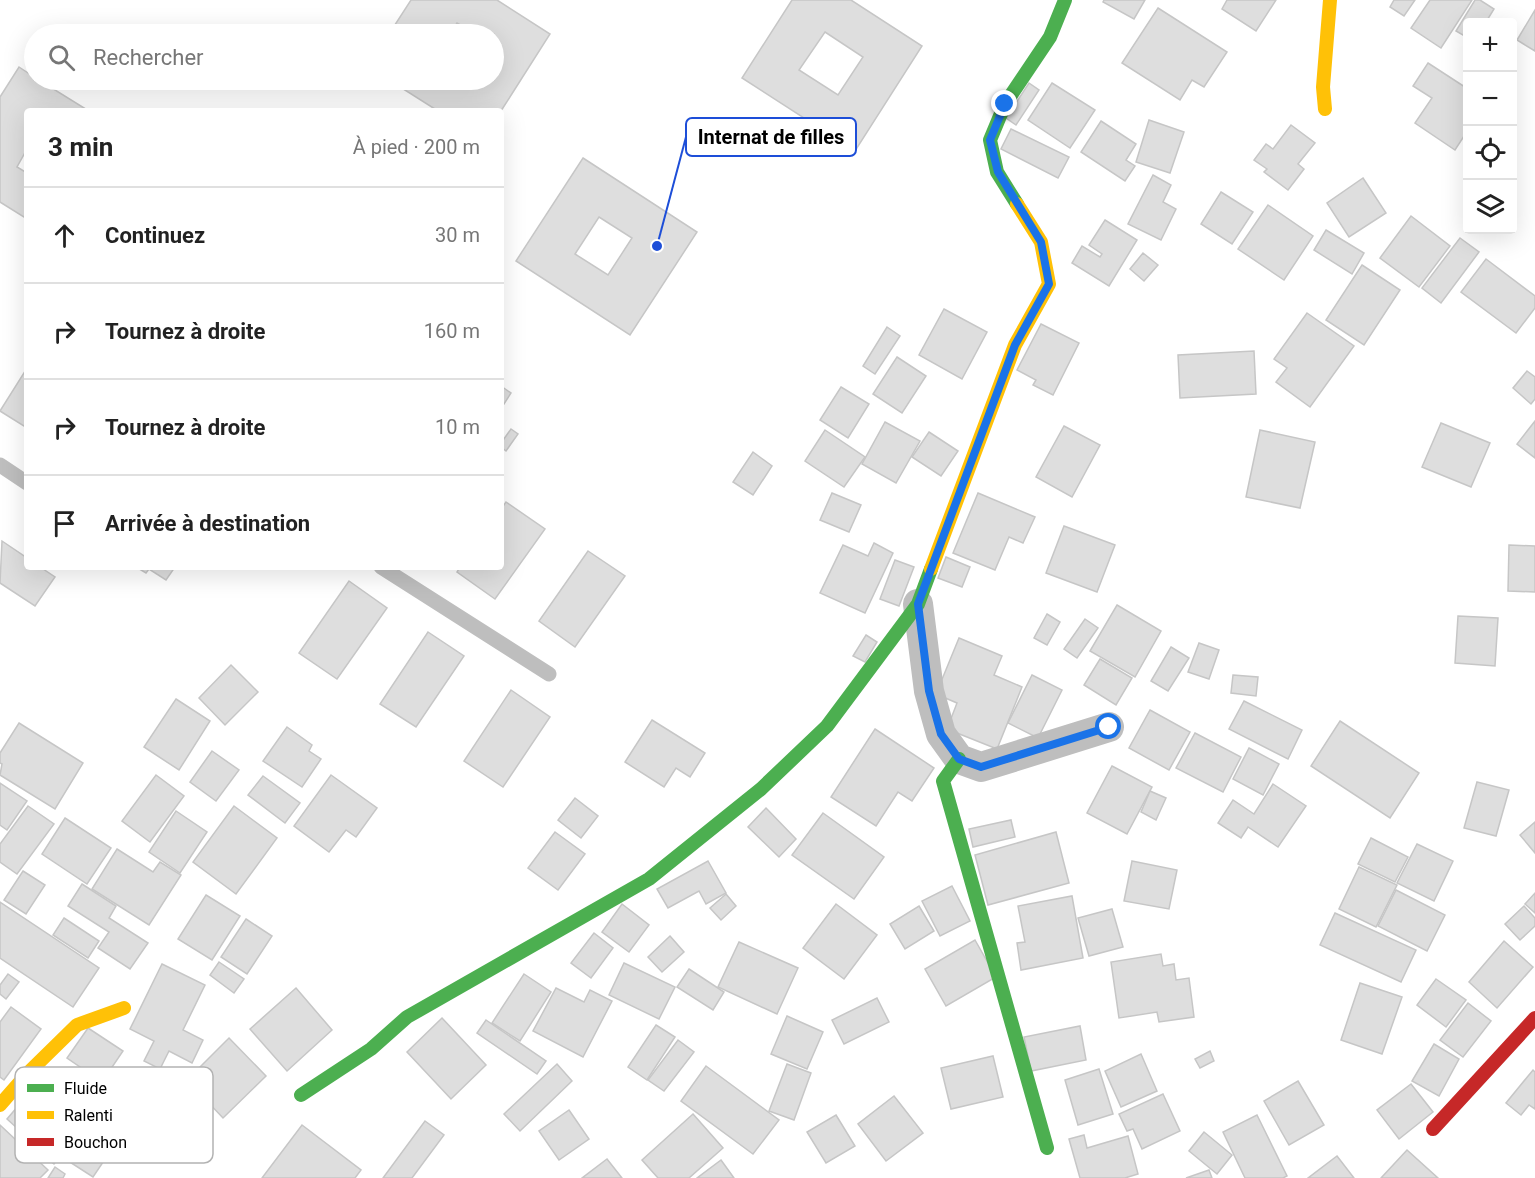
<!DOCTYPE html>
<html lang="fr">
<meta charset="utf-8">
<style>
:root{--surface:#fff;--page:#f6f6f6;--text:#222;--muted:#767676;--line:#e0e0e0}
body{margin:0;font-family:Roboto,sans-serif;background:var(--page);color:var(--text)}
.controls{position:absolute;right:18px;top:18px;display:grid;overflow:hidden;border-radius:6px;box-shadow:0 6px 24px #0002}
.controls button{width:54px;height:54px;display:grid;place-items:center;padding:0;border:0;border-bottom:2px solid var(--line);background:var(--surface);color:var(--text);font:30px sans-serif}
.stop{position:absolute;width:18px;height:18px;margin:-14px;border:4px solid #1a73e8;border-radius:50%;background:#fff}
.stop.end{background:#1a73e8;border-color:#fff;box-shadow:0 2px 6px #0008}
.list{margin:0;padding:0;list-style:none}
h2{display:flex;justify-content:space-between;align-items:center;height:78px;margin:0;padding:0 24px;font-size:26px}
h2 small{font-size:20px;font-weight:400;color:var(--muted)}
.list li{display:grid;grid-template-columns:39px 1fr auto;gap:18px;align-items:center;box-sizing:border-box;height:96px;padding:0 24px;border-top:2px solid var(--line)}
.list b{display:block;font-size:22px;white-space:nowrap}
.list em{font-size:20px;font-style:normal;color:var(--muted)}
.icon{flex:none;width:33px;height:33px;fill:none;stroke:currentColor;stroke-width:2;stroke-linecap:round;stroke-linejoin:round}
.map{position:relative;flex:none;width:1535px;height:1178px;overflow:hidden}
.search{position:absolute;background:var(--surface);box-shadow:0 6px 24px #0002;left:24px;top:24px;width:480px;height:66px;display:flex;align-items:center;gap:15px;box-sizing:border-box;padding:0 21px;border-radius:33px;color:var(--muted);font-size:22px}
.panel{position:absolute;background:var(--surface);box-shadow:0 6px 24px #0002;left:24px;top:108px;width:480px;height:462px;border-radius:6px}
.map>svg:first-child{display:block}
.building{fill:#dedede;stroke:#c6c6c6;stroke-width:1.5;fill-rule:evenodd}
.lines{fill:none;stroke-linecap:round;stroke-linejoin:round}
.lane{stroke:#bebebe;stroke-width:15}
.street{stroke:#bebebe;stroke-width:30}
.fast{stroke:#4caf50;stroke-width:14}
.slow{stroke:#ffc107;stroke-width:14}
.jam{stroke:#c62828;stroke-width:14}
.route{stroke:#1a73e8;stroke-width:8}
.key{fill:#fff;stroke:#b2b2b2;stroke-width:1.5}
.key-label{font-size:16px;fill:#000}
.leader{fill:none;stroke:#1d4ed8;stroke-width:2}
.callout-dot{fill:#1d4ed8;stroke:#fff;stroke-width:2}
.callout{fill:#fff;stroke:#1d4ed8;stroke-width:2}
.callout-label{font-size:20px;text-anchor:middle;font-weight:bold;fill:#000}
</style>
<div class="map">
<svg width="1535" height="1178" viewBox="0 0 1535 1178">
<rect width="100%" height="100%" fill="#fff"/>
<g class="building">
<polygon points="411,0 497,0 550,34 501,111 438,111 389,80 494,80 494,34 476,34 457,23 450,34 389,34"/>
<path d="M792,0h59l71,46 -67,105 -113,-73zM825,32l38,25 -25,38 -39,-25z"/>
<polygon points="1104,0 1145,0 1134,19 1103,2"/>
<polygon points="1227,0 1276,0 1256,31 1222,9"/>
<polygon points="1394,0 1415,0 1404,16 1390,7"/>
<polygon points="1430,0 1472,0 1441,48 1411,28"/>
<polygon points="1475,0 1480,0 1494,9 1486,22 1468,22 1468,38 1456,31"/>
<polygon points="1158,8 1227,52 1204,87 1192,80 1180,100 1122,63"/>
<polygon points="1535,10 1535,51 1517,40"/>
<polygon points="1428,63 1468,89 1468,130 1455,150 1415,123 1432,98 1413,86"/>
<polygon points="19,67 34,77 34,80 39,80 89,111 27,111 27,149 17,167 27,173 27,219 0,202 0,97"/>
<polygon points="1029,83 1039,90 1016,125 1006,118"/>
<polygon points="1052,83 1095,110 1070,148 1028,120"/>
<polygon points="1149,120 1184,132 1170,173 1136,162"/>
<polygon points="1101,121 1136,144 1126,160 1135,166 1125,181 1081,152"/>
<polygon points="1291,125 1315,143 1298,164 1304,169 1288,190 1264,172 1267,169 1254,160 1266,144 1273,149"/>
<polygon points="1011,129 1069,157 1058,178 1001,149"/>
<path d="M583,158l114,74 -67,103 -114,-74zM599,217l33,21 -24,37 -33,-21z"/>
<polygon points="1153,175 1171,185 1163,202 1176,209 1161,240 1128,224"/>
<polygon points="1363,178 1386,213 1349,237 1327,203"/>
<polygon points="1221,192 1253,212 1232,244 1201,224"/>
<polygon points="1268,205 1313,236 1284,280 1238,249"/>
<polygon points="1411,216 1450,246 1419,287 1380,258"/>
<polygon points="1105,220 1137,240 1109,286 1072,263 1082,246 1100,257 1102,254 1089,245"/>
<polygon points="1326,230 1364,253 1352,274 1314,250"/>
<polygon points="1460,238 1479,252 1441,303 1422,288"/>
<polygon points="1143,253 1158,265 1144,281 1130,269"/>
<polygon points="1486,259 1535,296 1535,308 1516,333 1461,292"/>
<polygon points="1362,265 1400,290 1364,345 1326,320"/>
<polygon points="944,309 987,332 962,379 919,355"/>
<polygon points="1307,313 1354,346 1310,407 1276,382 1287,368 1274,359"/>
<polygon points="1041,324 1079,343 1053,395 1033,385 1036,380 1017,370"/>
<polygon points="887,327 900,336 875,374 863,366"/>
<polygon points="1254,351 1256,394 1180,398 1178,355"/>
<polygon points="897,357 926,376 902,413 873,394"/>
<polygon points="27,368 27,428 0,411"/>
<polygon points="1527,371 1535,377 1535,399 1531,404 1513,388"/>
<polygon points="501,386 511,393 504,404 501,402"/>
<polygon points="841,387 869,404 848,438 820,420"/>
<polygon points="1535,421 1535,458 1517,444"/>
<polygon points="885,422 920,441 896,483 862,464"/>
<polygon points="1441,423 1490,443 1471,487 1422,467"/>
<polygon points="1064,426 1100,445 1072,497 1036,477"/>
<polygon points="511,429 518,434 506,451 501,447 501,443"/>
<polygon points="825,430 865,457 844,487 805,461"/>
<polygon points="1260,430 1315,442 1300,508 1246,497"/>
<polygon points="929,432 958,451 941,476 912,457"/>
<polygon points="753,452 772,466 753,495 733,482"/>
<polygon points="832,493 861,505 849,532 820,520"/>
<polygon points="978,493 1035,517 1023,543 1009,537 995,570 953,553"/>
<polygon points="506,502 545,529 495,599 457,572 460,567 501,567 501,509"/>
<polygon points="1064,526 1115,545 1097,592 1046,573"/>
<polygon points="2,541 27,558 27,567 40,567 55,577 35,606 0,583"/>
<polygon points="874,543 893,553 865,613 820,593 843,545 868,556"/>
<polygon points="1509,545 1535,546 1535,592 1508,591"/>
<polygon points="588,551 625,576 575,647 539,621"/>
<polygon points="946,557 970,567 962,587 938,578"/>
<polygon points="895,560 914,567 899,606 880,599"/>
<polygon points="136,567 175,567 166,580 149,569 146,573"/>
<polygon points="349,581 387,608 337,679 299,653"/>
<polygon points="1117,605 1161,631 1135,677 1090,651"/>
<polygon points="1047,614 1060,622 1047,645 1034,638"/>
<polygon points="1458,616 1498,618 1495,666 1455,663"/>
<polygon points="1085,619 1098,628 1077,658 1064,649"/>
<polygon points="428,632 464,656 416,727 380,704"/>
<polygon points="866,635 877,642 865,662 853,656"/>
<polygon points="959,638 1002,656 994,675 1022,687 997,749 947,729 957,703 936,694"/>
<polygon points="1199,643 1219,650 1209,679 1188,672"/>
<polygon points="1171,647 1189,658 1168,691 1151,681"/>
<polygon points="1100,659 1132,678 1116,705 1084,685"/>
<polygon points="231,665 258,692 225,725 199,698"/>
<polygon points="1032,675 1062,690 1038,738 1008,723"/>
<polygon points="1233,675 1258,677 1256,696 1231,693"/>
<polygon points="511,690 550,717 503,787 464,761"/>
<polygon points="176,699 210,721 179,770 144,747"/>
<polygon points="1244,701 1302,730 1288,759 1229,729"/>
<polygon points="1150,710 1190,732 1169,770 1129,748"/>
<polygon points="652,720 705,753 690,777 676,768 664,787 625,762"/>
<polygon points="1340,721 1419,773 1390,818 1311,766"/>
<polygon points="19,723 83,763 55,809 0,775 2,764 0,763 0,753"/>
<polygon points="287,727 312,745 309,751 321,759 302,787 263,761"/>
<polygon points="875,729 934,768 912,801 898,792 876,826 831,797"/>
<polygon points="1195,733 1241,757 1223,792 1176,768"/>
<polygon points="1249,748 1279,764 1263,795 1233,779"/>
<polygon points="212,751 239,770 216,801 190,782"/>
<polygon points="1112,766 1152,787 1127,834 1087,813"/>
<polygon points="156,775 184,796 150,842 122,821"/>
<polygon points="331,775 377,808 356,837 346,830 329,852 294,826"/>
<polygon points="263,776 300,803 285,823 248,795"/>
<polygon points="1477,782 1509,790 1496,836 1464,828"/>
<polygon points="0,783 27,801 7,830 0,825"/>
<polygon points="1273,784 1306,806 1278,847 1248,827 1241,838 1218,823 1233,800 1254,814"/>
<polygon points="1150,791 1166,798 1156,820 1141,812"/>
<polygon points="575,798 598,816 581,838 558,820"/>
<polygon points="28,806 54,824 17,874 0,862 0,844"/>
<polygon points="234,806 277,838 236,894 193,862"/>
<polygon points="766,808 796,839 779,857 748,827"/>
<polygon points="176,811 207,832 180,873 149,852"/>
<polygon points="823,813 884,857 854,899 792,855"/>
<polygon points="65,818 111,848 87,884 42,854"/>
<polygon points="1011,820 1015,837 973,847 969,829"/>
<polygon points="1535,822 1535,853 1520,835"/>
<polygon points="555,832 585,854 558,890 528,868"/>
<polygon points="1056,832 1069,883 988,905 975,855"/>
<polygon points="1371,838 1408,857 1395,882 1358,864"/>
<polygon points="1417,844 1453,861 1434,901 1397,883"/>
<polygon points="117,849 153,872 160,862 181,875 149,925 92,889"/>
<polygon points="708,861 726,893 706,904 699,891 668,908 657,889"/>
<polygon points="1132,861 1177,870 1169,909 1124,901"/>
<polygon points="1359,867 1397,885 1376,927 1339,909"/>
<polygon points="23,871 45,885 26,914 4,900"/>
<polygon points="82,884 116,906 109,918 148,943 130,969 98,948 109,932 68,906"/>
<polygon points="952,886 970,921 940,936 922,901"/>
<polygon points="1396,890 1445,915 1427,951 1378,926"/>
<polygon points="1535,893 1535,913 1525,904"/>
<polygon points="726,894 736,906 721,920 710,908"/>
<polygon points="206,895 240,916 212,960 178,939"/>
<polygon points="1072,896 1083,958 1021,970 1017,943 1025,942 1018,906"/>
<polygon points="0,902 99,968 73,1007 0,958"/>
<polygon points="622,904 649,925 629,952 602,932"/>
<polygon points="836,904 877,935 844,979 803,948"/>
<polygon points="919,906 934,931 905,949 890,924"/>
<polygon points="1524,906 1535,918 1535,926 1520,940 1505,924"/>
<polygon points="1112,909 1123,947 1089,956 1078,918"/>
<polygon points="1335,913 1416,950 1401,982 1320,945"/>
<polygon points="64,918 99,941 88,958 53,935"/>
<polygon points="246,919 272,936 247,974 221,957"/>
<polygon points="594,933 613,948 591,978 571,963"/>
<polygon points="670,936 684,952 662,972 648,957"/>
<polygon points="975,940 996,977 946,1006 925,969"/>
<polygon points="1504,941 1533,967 1497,1008 1469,982"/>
<polygon points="739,942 798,968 777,1014 718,987"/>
<polygon points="1161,954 1163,966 1174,964 1176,980 1189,978 1194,1017 1159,1022 1157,1012 1119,1018 1111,962"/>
<polygon points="219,962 244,979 234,993 210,975"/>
<polygon points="624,963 675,987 659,1019 609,995"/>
<polygon points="162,964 205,985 183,1030 203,1040 192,1063 169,1051 160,1069 144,1061 154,1041 130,1029"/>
<polygon points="689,969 724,992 713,1010 677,987"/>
<polygon points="8,974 19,982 6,999 0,994 0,985"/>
<polygon points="524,974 551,992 520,1041 492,1023"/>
<polygon points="1436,979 1466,1000 1446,1027 1417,1005"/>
<polygon points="1360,983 1402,997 1382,1054 1341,1040"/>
<polygon points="296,988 332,1030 287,1071 250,1029"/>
<polygon points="556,988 584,1002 590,990 612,1001 583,1057 533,1031"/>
<polygon points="877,998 889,1022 844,1044 832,1020"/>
<polygon points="1468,1003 1491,1021 1463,1057 1440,1040"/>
<polygon points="11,1007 41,1029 4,1080 0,1077 0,1022"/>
<polygon points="787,1016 823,1032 807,1069 771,1054"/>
<polygon points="442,1018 486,1065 451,1099 407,1052"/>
<polygon points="486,1020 546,1061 537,1074 477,1033"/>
<polygon points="656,1025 675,1037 647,1080 628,1067"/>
<polygon points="1080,1026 1086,1060 1031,1071 1024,1037"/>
<polygon points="88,1028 123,1051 102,1082 67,1058"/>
<polygon points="229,1038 266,1076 223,1118 187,1080"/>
<polygon points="678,1040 694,1052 664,1091 648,1080"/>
<polygon points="1434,1044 1459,1059 1439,1096 1412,1081"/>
<polygon points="1210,1051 1214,1061 1200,1068 1195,1059"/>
<polygon points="1141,1054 1157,1091 1121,1107 1105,1071"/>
<polygon points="993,1056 1003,1097 951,1109 941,1068"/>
<polygon points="557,1064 572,1081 520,1131 504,1114"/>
<polygon points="787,1064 811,1073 794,1120 769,1111"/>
<polygon points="706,1066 779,1120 753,1154 681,1101"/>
<polygon points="1099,1069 1113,1114 1078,1125 1065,1080"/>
<polygon points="1533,1070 1535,1072 1535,1109 1529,1105 1521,1115 1506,1103"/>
<polygon points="1298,1081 1324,1125 1289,1145 1264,1101"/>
<polygon points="1411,1084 1433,1112 1399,1139 1377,1110"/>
<polygon points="1163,1094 1180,1131 1142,1149 1133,1129 1127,1131 1119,1114"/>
<polygon points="894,1096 923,1133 886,1161 858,1124"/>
<polygon points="18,1106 52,1136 40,1149 7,1119"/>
<polygon points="569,1110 589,1139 559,1160 539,1131"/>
<polygon points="693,1114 723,1148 689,1178 658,1178 642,1160"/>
<polygon points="836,1115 855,1146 826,1163 807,1132"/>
<polygon points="1257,1115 1287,1176 1283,1178 1245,1178 1223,1132"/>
<polygon points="86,1120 118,1140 93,1177 62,1157"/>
<polygon points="425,1121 444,1135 412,1178 383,1178"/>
<polygon points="0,1125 48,1170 40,1178 0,1178"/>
<polygon points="302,1125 361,1170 355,1178 262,1178"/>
<polygon points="1204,1132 1232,1155 1217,1174 1189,1151"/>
<polygon points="1084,1135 1087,1148 1128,1136 1138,1174 1125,1178 1080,1178 1069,1139"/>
<polygon points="52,1142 63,1151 54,1164 42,1155"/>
<polygon points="1407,1150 1438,1178 1381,1178"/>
<polygon points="1337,1156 1354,1178 1308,1178"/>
<polygon points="607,1159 622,1178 582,1178"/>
<polygon points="721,1160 734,1178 697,1178"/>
<polygon points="55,1167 65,1174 63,1178 48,1178"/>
<polygon points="1209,1170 1212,1178 1186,1178"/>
</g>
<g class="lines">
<g class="lane">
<polyline points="0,465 27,483"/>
<polyline points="381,567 549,674"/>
</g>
<polyline class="street" points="918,604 929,691 941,734 959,759 981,767 1109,727"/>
<g class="fast">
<polyline points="1017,204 997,172 990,140 1005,104 1050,37 1065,0"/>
<polyline points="959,759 943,781 1047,1148"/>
<polyline points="301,1095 371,1049 407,1017 649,879 761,789 827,726 918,604 931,569"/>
</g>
<g class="slow">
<polyline points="1325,109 1323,87 1330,0"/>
<polyline points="931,569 1015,345 1049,284 1041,242 1017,204"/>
<polyline points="0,1105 27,1074 77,1025 124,1008"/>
</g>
<polyline class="jam" points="1433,1129 1535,1018"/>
</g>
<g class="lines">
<polyline class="route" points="1005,104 990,140 998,172 1041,242 1049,284 1015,345 918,604 929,691 941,734 959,759 981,767 1109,727"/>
</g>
<rect x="15" y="1067" width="198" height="96" rx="9" class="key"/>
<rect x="27" y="1084" width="27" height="8" fill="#4caf50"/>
<rect x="27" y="1111" width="27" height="8" fill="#ffc107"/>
<rect x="27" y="1138" width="27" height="8" fill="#c62828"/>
<g class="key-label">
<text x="64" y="1094">Fluide</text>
<text x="64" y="1121">Ralenti</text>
<text x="64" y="1148">Bouchon</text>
</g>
<path class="leader" d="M657 246L686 137"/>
<circle class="callout-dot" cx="657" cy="246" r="6"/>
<rect class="callout" x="686" y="118" width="170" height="38" rx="6"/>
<g class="callout-label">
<text x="771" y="144">Internat de filles</text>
</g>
</svg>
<div class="controls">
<button>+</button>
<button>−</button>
<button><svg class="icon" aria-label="locate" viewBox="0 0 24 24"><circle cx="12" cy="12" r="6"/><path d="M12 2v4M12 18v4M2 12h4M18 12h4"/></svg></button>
<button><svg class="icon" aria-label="layers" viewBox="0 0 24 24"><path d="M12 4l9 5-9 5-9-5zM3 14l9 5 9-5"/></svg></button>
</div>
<div class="stop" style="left:1109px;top:727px"></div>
<div class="stop end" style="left:1005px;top:104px"></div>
<div class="search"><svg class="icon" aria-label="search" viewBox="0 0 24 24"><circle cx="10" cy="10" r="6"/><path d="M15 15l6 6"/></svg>Rechercher</div>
<section class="panel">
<h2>3 min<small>À pied · 200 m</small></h2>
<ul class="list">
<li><svg class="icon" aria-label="ahead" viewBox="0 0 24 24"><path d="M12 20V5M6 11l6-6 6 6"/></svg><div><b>Continuez</b></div><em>30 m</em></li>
<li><svg class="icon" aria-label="right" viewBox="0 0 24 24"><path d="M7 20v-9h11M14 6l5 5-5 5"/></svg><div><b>Tournez à droite</b></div><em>160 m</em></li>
<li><svg class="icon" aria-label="right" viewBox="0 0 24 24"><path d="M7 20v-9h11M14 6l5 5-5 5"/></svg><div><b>Tournez à droite</b></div><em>10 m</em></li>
<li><svg class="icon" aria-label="arrive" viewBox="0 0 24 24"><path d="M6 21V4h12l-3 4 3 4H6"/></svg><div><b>Arrivée à destination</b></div></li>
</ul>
</section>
</div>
